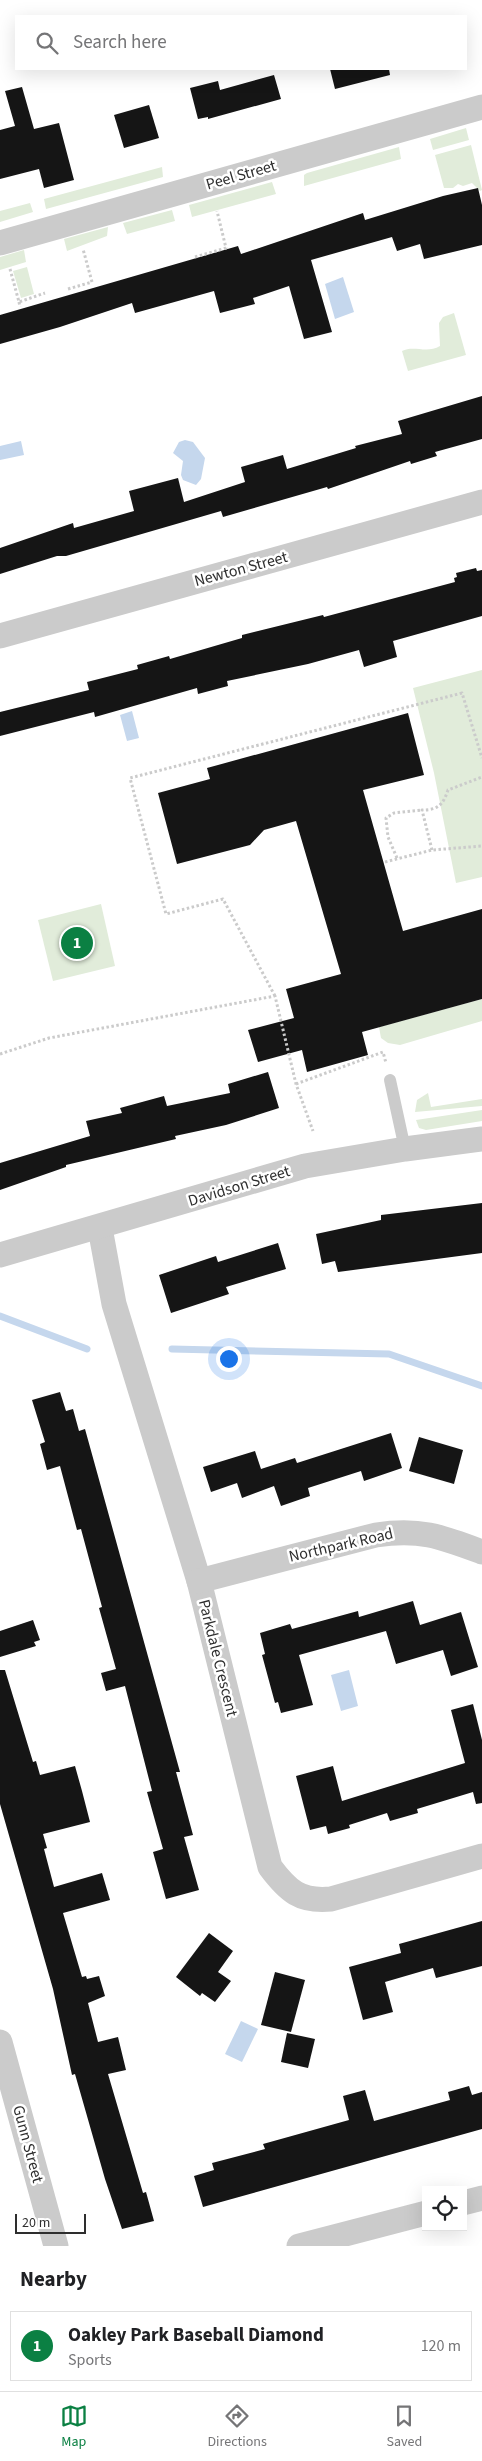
<!DOCTYPE html>
<style>
:root{--surface:#fff;--page:#f2f2f2;--text:#202124;--muted:#757577;--line:#e0e0e0;--accent:#0b8043}
body{margin:0;font-family:"Source Sans 3",sans-serif;background:var(--page);color:var(--text)}
.controls{position:absolute;right:15px;bottom:15px;display:grid;overflow:hidden;border-radius:0px;box-shadow:0 5px 20px #0002}
.controls button{width:45px;height:45px;display:grid;place-items:center;padding:0;border:0;border-bottom:1px solid var(--line);background:var(--surface);color:var(--text);font:25px sans-serif}
.scale{position:absolute;left:15px;bottom:12px;width:71px;box-sizing:border-box;padding-left:5px;border:2px solid #2e2e2e;border-top:0;font-size:14px;line-height:18px;white-space:nowrap;color:#2e2e2e;-webkit-text-stroke:4px #fff;paint-order:stroke}
.you{position:absolute;left:228px;top:1358px;width:18px;height:18px;margin:-12px;border:4px solid #fff;border-radius:50%;background:#1a73e8;box-shadow:0 0 0 8px #1a73e833}
.badge{display:grid;place-items:center;width:32px;height:32px;border-radius:50%;background:var(--accent);color:#fff;font-size:16px;font-weight:700}
.pin{position:absolute;translate:-50% -50%;border:2px solid #fff;box-shadow:0 1px 5px #0006}
.list{margin:0;padding:0;list-style:none}
h2{display:flex;justify-content:space-between;align-items:center;height:65px;margin:0;padding:0 20px;font-size:21px}
h2 small{font-size:16px;font-weight:400;color:var(--muted)}
.list li{display:grid;grid-template-columns:32px 1fr auto;gap:15px;align-items:center;box-sizing:border-box;height:70px;margin:0 10px 10px;padding:0 10px;border:1px solid var(--line);border-radius:0px}
.list b{display:block;font-size:19px;white-space:nowrap}
.list p{margin:0;font-size:16px;white-space:nowrap;color:var(--muted)}
.list em{font-size:16px;font-style:normal;color:var(--muted)}
.icon{flex:none;width:28px;height:28px;fill:none;stroke:currentColor;stroke-width:2;stroke-linecap:round;stroke-linejoin:round}
.map{position:relative;flex:none;width:482px;height:2246px;overflow:hidden}
.search{position:absolute;background:var(--surface);box-shadow:0 5px 20px #0002;left:15px;right:15px;top:15px;height:55px;display:flex;align-items:center;gap:12px;box-sizing:border-box;padding:0 18px;border-radius:0px;color:var(--muted);font-size:19px}
.sheet{height:145px;background:var(--surface)}
nav{display:flex;justify-content:space-around;align-items:center;box-sizing:border-box;height:70px;border-top:1px solid var(--line);background:var(--surface);font-size:14px;color:var(--muted)}
nav a{display:grid;justify-items:center;gap:2px}
nav .on{color:var(--accent)}
.map>svg:first-child{display:block}
.green{fill:#e1ecda}
.water{fill:#c5d7ed}
.lines{fill:none;stroke-linecap:round;stroke-linejoin:round}
.stream{stroke:#c5d7ed;stroke-width:7}
.building{fill:#151515}
.path{stroke:#cbcbcb;stroke-width:3;stroke-dasharray:2.5 2.5;stroke-linecap:butt}
.lane{stroke:#cbcbcb;stroke-width:12}
.street{stroke:#cbcbcb;stroke-width:25}
.labels{text-anchor:middle;dominant-baseline:central;stroke-width:5;stroke-linejoin:round;paint-order:stroke}
.street-label{font-size:16px;fill:#2e2e2e;stroke:#fff}
</style>
<div class="map">
<svg width="482" height="2246" viewBox="0 0 482 2246">
<rect width="100%" height="100%" fill="#fff"/>
<g class="green">
<polygon points="466,128 469,140 433,150 430,139"/>
<polygon points="471,145 482,190 480,191 472,183 463,186 458,184 453,188 444,188 435,155"/>
<polygon points="399,147 401,159 304,186 304,175 307,173"/>
<polygon points="162,167 163,177 46,209 44,199"/>
<polygon points="272,182 276,194 192,217 189,205"/>
<polygon points="30,203 33,212 0,222 0,211"/>
<polygon points="172,210 175,221 127,234 123,223"/>
<polygon points="108,227 107,236 67,251 64,239"/>
<polygon points="24,250 26,262 0,270 0,257"/>
<polygon points="27,267 34,294 21,298 13,271"/>
<path d="M454,313l12,42 -58,16 -6,-20c12,-6 25,3 38,-5l-1,-23 4,-6z"/>
<polygon points="482,670 482,877 456,883 434,773 413,688"/>
<polygon points="101,904 115,966 53,981 38,920"/>
<polygon points="482,999 482,1021 400,1045 388,1043 381,1038 379,1027"/>
<polygon points="428,1093 431,1107 482,1099 482,1106 415,1112 417,1100"/>
<polygon points="482,1110 482,1121 426,1130 419,1128 416,1120"/>
</g>
<g class="water">
<polygon points="343,277 354,312 335,319 325,284"/>
<polygon points="185,440 193,442 205,458 201,479 196,485 183,480 181,475 183,461 173,453 179,442"/>
<polygon points="21,441 24,455 0,460 0,446"/>
<polygon points="132,711 139,738 127,741 120,715"/>
<polygon points="349,1670 358,1706 341,1711 331,1675"/>
<polygon points="241,2021 258,2029 242,2062 225,2054"/>
</g>
<g class="lines">
<g class="stream">
<polyline points="0,1316 87,1349"/>
<polyline points="172,1349 389,1354 482,1386"/>
</g>
</g>
<g class="building">
<polygon points="330,69 389,69 390,75 335,89"/>
<polygon points="274,75 281,99 208,119 208,117 198,119 190,88 218,81 220,90"/>
<polygon points="22,87 34,129 59,123 74,180 44,188 39,169 0,179 0,130 15,126 5,91"/>
<polygon points="149,105 159,138 124,148 114,115"/>
<polygon points="478,188 482,205 482,245 424,259 420,244 397,251 392,237 311,260 332,332 304,339 289,286 253,298 255,304 220,313 214,291 135,313 132,303 60,327 0,344 0,315 238,246 241,254 363,213 365,220 443,196"/>
<polygon points="482,396 482,439 435,452 437,456 411,464 410,461 328,489 327,487 223,517 221,511 66,556 57,556 0,574 0,548 73,523 74,528 134,511 129,491 178,478 184,502 245,482 241,467 283,455 287,469 356,448 355,446 402,434 398,421"/>
<polygon points="476,568 477,571 482,570 482,616 393,641 397,657 364,667 359,650 308,664 227,681 228,686 198,694 197,688 95,717 94,712 0,736 0,712 89,690 87,682 138,669 137,665 169,656 170,659 242,638 242,635 323,615 324,617 455,582 454,578 457,577 456,573"/>
<polygon points="408,713 424,775 363,790 403,931 482,909 482,999 362,1032 368,1055 307,1072 302,1050 258,1062 248,1030 294,1018 286,989 341,974 296,821 264,830 250,845 177,864 158,793 210,779 207,768"/>
<polygon points="268,1072 279,1108 226,1125 175,1136 176,1139 66,1165 66,1167 0,1190 0,1163 90,1136 86,1121 122,1113 120,1108 164,1096 167,1106 230,1093 228,1084"/>
<polygon points="482,1203 482,1253 338,1272 335,1261 322,1264 316,1234 381,1220 381,1215"/>
<polygon points="278,1243 286,1269 226,1287 229,1294 171,1313 159,1275 216,1256 218,1262"/>
<polygon points="60,1392 66,1411 73,1409 79,1431 85,1429 180,1772 176,1772 193,1835 184,1837 199,1890 166,1899 153,1852 163,1849 147,1792 152,1791 125,1686 106,1691 101,1673 116,1669 99,1608 102,1607 81,1529 77,1530 60,1466 47,1470 40,1444 45,1442 32,1400"/>
<polygon points="391,1433 402,1468 364,1481 361,1471 308,1488 310,1496 281,1506 274,1486 242,1498 237,1483 211,1492 203,1467 255,1451 261,1469 295,1458 297,1463"/>
<polygon points="419,1437 463,1450 454,1484 409,1471"/>
<polygon points="413,1601 420,1625 461,1612 478,1667 451,1676 443,1650 396,1664 386,1631 299,1655 313,1705 281,1713 278,1702 275,1703 262,1655 265,1654 260,1633 290,1624 292,1629 358,1611 359,1617"/>
<polygon points="33,1620 40,1640 34,1642 36,1646 0,1657 0,1631"/>
<polygon points="0,1670 5,1670 33,1762 36,1761 40,1775 75,1766 82,1791 90,1822 43,1834 47,1848 44,1849 54,1887 102,1873 110,1900 63,1913 82,1977 86,1976 87,1979 99,1976 105,1996 88,2003 98,2042 118,2037 126,2070 108,2074 143,2193 146,2192 154,2221 122,2229 105,2179 75,2074 72,2075 53,1989 0,1804"/>
<polygon points="473,1704 482,1740 482,1803 476,1804 473,1792 417,1809 418,1813 390,1821 387,1813 349,1825 350,1828 328,1834 326,1826 310,1830 296,1776 333,1766 342,1801 465,1763 451,1710"/>
<polygon points="482,1921 482,1966 436,1978 433,1968 385,1982 393,2012 363,2020 349,1967 401,1953 399,1944"/>
<polygon points="209,1933 233,1951 218,1972 231,1981 215,2002 202,1993 200,1996 176,1977"/>
<polygon points="275,1972 305,1980 291,2032 261,2025"/>
<polygon points="287,2033 315,2039 308,2068 281,2062"/>
<polygon points="469,2086 472,2095 482,2092 482,2129 203,2207 194,2176 214,2170 212,2163 265,2149 263,2144 349,2120 343,2096 365,2090 374,2121 450,2100 448,2092"/>
</g>
<g class="lines">
<g class="path">
<polyline points="195,257 226,248 217,211"/>
<polyline points="10,269 19,302 45,293"/>
<polyline points="68,289 92,282 83,249"/>
<polyline points="19,302 20,307"/>
<path d="M432,850l-10,-40c16,0 21,-5 26,-20l34,-13"/>
<polyline points="397,858 388,837 386,818 394,813 422,810"/>
<polyline points="385,862 432,850 482,846"/>
<polyline points="275,996 223,899 166,914 130,778 462,693 482,758"/>
<polyline points="0,1054 49,1038 275,996 296,1084 313,1131"/>
<polyline points="296,1084 383,1052 386,1063"/>
</g>
<polyline class="lane" points="390,1080 405,1149"/>
<g class="street">
<polyline points="0,243 482,107"/>
<polyline points="0,636 482,502"/>
<path d="M100,1228l14,76 85,277 71,286c18,24 30,35 61,32l151,-43"/>
<polyline points="0,1255 305,1166 405,1149 482,1139"/>
<path d="M199,1581l177,-46c44,-7 66,2 106,17"/>
<polyline points="0,2042 56,2246"/>
<polyline points="463,2203 482,2198"/>
<polyline points="299,2246 426,2213"/>
</g>
</g>
<g class="labels">
<g class="street-label">
<text transform="translate(241 175) rotate(-16)">Peel Street</text>
<text transform="translate(241 569) rotate(-15)">Newton Street</text>
<text transform="translate(239 1186) rotate(-17)">Davidson Street</text>
<text transform="translate(341 1545) rotate(-13)">Northpark Road</text>
<text transform="translate(218 1658) rotate(76)">Parkdale Crescent</text>
<text transform="translate(28 2144) rotate(75)">Gunn Street</text>
</g>
</g>
</svg>
<div class="controls">
<button><svg class="icon" aria-label="locate" viewBox="0 0 24 24"><circle cx="12" cy="12" r="6"/><path d="M12 2v4M12 18v4M2 12h4M18 12h4"/></svg></button>
</div>
<div class="scale">20 m</div>
<div class="you"></div>
<div class="pin badge" style="left:77px;top:943px">1</div>
<div class="search"><svg class="icon" aria-label="search" viewBox="0 0 24 24"><circle cx="10" cy="10" r="6"/><path d="M15 15l6 6"/></svg>Search here</div>
</div>
<section class="sheet">
<h2>Nearby<small></small></h2>
<ul class="list">
<li><span class="badge">1</span><div><b>Oakley Park Baseball Diamond</b><p>Sports</p></div><em>120 m</em></li>
</ul>
</section>
<nav>
<a class="on"><svg class="icon" aria-label="map" viewBox="0 0 24 24"><path d="M3 6l6-2 6 2 6-2v14l-6 2-6-2-6 2zM9 4v14M15 6v14"/></svg>Map</a>
<a><svg class="icon" aria-label="directions" viewBox="0 0 24 24"><path d="M12 3l9 9-9 9-9-9zM9 14v-3h6M13 9l2 2-2 2"/></svg>Directions</a>
<a><svg class="icon" aria-label="saved" viewBox="0 0 24 24"><path d="M7 4h10v16l-5-4-5 4z"/></svg>Saved</a>
</nav>
